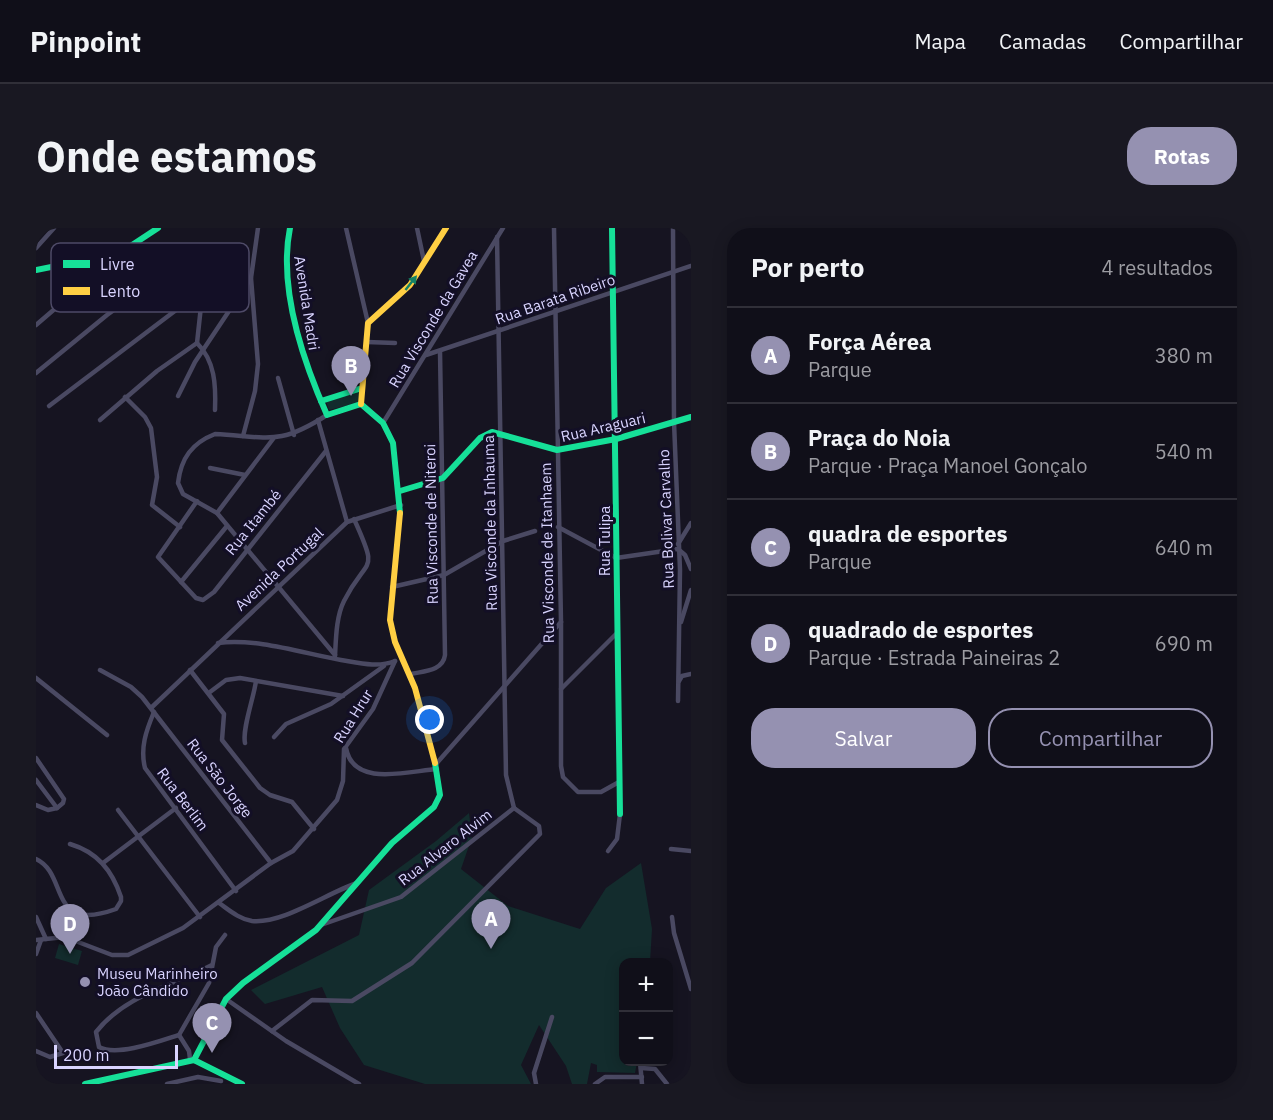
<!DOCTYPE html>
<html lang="pt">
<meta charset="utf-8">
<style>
:root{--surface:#100f19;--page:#191822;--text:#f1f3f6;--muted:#9c9ca2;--line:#302f38;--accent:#9591b1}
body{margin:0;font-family:"IBM Plex Sans",sans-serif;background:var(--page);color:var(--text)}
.controls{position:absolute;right:18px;bottom:18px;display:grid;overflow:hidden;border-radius:12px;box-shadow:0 3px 15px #0003}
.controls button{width:54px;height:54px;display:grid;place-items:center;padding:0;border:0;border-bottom:2px solid var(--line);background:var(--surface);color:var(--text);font:30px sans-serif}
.scale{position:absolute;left:18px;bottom:15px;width:124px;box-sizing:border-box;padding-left:6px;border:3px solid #d9d4ff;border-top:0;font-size:16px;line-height:21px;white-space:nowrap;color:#d9d4ff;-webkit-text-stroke:4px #130f26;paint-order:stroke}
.you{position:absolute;left:394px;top:492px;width:21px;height:21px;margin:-15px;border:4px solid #fff;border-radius:50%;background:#1a73e8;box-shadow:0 0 0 9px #1a73e833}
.badge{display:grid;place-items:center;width:39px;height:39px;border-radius:50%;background:var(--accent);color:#fff;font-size:20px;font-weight:700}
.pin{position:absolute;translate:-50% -50px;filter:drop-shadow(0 2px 3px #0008)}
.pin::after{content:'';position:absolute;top:32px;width:21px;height:18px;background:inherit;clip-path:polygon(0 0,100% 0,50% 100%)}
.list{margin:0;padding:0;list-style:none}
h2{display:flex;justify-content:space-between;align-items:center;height:78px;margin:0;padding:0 24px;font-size:26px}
h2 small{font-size:20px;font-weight:400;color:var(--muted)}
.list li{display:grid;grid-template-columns:39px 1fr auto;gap:18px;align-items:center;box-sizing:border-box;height:96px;padding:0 24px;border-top:2px solid var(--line)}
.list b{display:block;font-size:22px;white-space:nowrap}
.list p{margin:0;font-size:20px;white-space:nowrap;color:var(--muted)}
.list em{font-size:20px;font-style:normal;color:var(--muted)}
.actions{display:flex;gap:12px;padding:18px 24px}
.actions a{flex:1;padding:14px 0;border:2px solid var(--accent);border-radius:24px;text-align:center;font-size:21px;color:var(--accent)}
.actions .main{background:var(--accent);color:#fff}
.map{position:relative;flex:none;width:655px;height:856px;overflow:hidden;border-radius:24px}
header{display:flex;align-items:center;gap:36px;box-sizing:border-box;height:84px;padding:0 30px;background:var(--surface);border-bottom:2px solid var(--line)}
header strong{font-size:28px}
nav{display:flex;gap:33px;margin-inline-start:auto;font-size:21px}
.intro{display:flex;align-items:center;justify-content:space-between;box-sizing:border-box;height:144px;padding:0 36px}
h1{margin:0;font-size:42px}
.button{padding:15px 27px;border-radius:24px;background:var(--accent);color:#fff;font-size:21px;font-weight:700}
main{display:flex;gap:36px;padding:0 36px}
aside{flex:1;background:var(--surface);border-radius:24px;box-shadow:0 3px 15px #0003}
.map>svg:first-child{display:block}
.green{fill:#132c2d}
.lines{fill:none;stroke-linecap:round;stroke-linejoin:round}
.street{stroke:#4a4962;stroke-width:4.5}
.fast{stroke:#16e098;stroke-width:6}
.slow{stroke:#ffcf43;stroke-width:6}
.oneway{fill:#158265}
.poi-dot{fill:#9591b1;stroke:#130f26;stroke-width:2}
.labels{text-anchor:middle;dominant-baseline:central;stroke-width:6;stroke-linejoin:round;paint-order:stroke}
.street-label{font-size:15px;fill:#d9d4ff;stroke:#130f26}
.poi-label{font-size:15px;fill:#d9d4ff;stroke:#130f26;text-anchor:start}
.key{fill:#130f26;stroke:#4e4a67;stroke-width:1.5}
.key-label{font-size:16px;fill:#d9d4ff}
</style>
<header>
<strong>Pinpoint</strong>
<nav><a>Mapa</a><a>Camadas</a><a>Compartilhar</a></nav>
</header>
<div class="intro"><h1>Onde estamos</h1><a class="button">Rotas</a></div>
<main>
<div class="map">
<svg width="655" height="856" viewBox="0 0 655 856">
<rect width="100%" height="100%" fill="#161421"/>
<g class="green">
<polygon points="324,163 322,175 293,182 290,173"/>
<polygon points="433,585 436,609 425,641 472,678 544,701 570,660 605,635 616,701 614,734 588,734 588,834 601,834 599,845 561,844 561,837 555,835 551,856 536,856 530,838 503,797 485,837 495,856 389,856 328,837 304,800 286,759 229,776 215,762 323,707 333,662 400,613"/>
<polygon points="23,716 46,723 42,737 19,730"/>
</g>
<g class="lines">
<g class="street">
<polyline points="310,0 332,95"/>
<polyline points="381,0 388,33"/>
<polyline points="518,0 525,394 525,538 527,549 542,564 565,564 583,554"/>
<polyline points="637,0 638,194 644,342 642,473"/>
<polyline points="461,9 470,547 478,580"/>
<polyline points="0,20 18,0"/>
<polyline points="48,58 160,62 166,69 161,115"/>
<polyline points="0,97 84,25"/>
<polyline points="331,114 359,115"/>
<path d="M161,115c18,18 19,42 18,67"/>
<polyline points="390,127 655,38"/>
<polyline points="0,145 71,87 155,26"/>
<polyline points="242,150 258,207"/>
<polyline points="142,168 159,134 215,50"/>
<polyline points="89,169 109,189 115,200 121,249 116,277 144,299"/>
<polyline points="13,178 164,64"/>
<path d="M291,187c-48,31 -58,22 -112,19 -23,9 -34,24 -37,49l5,11 34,19 118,142"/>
<polyline points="64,192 121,143 161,115"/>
<polyline points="282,192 311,294"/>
<polyline points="347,195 467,0"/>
<polyline points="207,208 219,163 222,136 215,50 222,0"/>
<polyline points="174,240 209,247"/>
<polyline points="161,273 122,329 160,370 167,372 178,364 290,223"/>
<polyline points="181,285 237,211"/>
<polyline points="522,299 580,330 642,321 649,327 655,341"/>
<polyline points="642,316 655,295"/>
<polyline points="145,354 191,298"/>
<polyline points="356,359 408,347 467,313 499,303"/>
<polyline points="645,394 655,362"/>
<path d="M182,415c39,-5 84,10 123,17 18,3 37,8 54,1"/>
<path d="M299,428c1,-17 1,-39 9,-55 23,-46 36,-25 10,-82"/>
<polyline points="64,442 95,459 106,469 235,635"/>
<polyline points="154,442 188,486 186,512 224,560 234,567 256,574 278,601"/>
<path d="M375,446c13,-3 32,-3 34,-19l-5,-304"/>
<polyline points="0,450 71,507"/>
<polyline points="643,453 646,448 655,446"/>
<polyline points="525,461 581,405"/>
<polyline points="174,464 190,452 204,450 307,468"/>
<polyline points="115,480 311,294 365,277"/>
<path d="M118,484c-8,19 -14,36 -9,56l91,123"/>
<polyline points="238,509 250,496 295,476 348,438"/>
<path d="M209,515c-3,-14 9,-46 11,-62"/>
<path d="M310,520c7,40 63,23 91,21"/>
<polyline points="0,530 28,571 27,575 21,580"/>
<polyline points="400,536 525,394"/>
<polyline points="0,552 21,580 12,582 0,577"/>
<polyline points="82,582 164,689"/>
<polyline points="635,621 655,623"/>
<polyline points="572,623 581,611 584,586"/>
<path d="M0,631c33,15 11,75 80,50l5,-8v-4c-9,-27 -24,-45 -51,-53"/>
<polyline points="67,635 140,580"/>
<path d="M183,675c10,7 20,16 33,18 31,3 75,-28 105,-38"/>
<polyline points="0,689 10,711"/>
<polyline points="636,689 638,705 655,761"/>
<polyline points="285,697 365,669 478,580"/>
<polyline points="0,712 29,709 76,727 92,727 147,700 235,635 257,623 301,572 307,553 308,521 337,481 359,433"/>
<polyline points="40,712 46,686"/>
<polyline points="0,726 5,712"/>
<path d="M176,737c-40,21 -87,30 -116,67l3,15c18,10 61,-6 80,-12l30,-52 7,-36 9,-12"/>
<polyline points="190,771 250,813 323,856"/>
<polyline points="0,785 27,825 14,829 0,823"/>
<polyline points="236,803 276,772 316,773 376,735 504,606 503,598 478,580"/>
<polyline points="143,807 153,823 154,831"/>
<polyline points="604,834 606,856"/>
<polyline points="605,840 619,841 631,856"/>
<polyline points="131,856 162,849 185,853"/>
<polyline points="500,856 498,845 516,789"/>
<polyline points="559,856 569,849 606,849"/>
</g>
<g class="fast">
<path d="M254,0c-12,60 13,133 37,187l34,-11"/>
<polyline points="576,0 584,586"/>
<polyline points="0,42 84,25 122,0"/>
<polyline points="285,173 326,160"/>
<polyline points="325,176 347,195 357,215 364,285"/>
<polyline points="364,263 407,250 444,210 456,204 521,222 580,211 655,189"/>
<polyline points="158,832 190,771 207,755 280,702 356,615 398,579 404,567 399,535"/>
<polyline points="158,832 206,856"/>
<polyline points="49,856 158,832"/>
</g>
<g class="slow">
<polyline points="325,176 332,95 374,57 410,0"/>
<polyline points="364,285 354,392 359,414 379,460 399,535"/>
</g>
</g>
<defs><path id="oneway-solid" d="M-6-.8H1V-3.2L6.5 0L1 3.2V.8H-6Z" transform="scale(1.5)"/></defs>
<use class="oneway" href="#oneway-solid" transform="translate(375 55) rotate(-52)"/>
<circle class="poi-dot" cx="49" cy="754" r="6"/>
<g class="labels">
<g class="street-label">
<text transform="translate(519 71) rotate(-19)">Rua Barata Ribeiro</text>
<text transform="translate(271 75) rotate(81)">Avenida Madri</text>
<text transform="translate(397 91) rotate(-59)">Rua Visconde da Gavea</text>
<text transform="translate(567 199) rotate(-13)">Rua Araguari</text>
<text transform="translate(630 291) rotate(-92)">Rua Bolivar Carvalho</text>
<text transform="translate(217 294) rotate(-51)">Rua Itambé</text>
<text transform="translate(454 295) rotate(-91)">Rua Visconde da Inhauma</text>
<text transform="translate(395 296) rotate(-91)">Rua Visconde de Niteroi</text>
<text transform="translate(568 313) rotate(-90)">Rua Tulipa</text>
<text transform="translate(511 325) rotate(-91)">Rua Visconde de Itanhaem</text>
<text transform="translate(243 341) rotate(-43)">Avenida Portugal</text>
<text transform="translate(317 488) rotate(-58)">Rua Hrur</text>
<text transform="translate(184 550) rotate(52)">Rua São Jorge</text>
<text transform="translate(147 571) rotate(53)">Rua Berlim</text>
<text transform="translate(409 619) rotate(-38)">Rua Alvaro Alvim</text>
</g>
<g class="poi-label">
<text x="61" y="745">Museu Marinheiro<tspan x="61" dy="17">João Cândido</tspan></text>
</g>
</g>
<rect x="15" y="15" width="198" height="69" rx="9" class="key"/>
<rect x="27" y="32" width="27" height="8" fill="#16e098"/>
<rect x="27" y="59" width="27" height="8" fill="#ffcf43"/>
<g class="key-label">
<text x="64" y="42">Livre</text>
<text x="64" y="69">Lento</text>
</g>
</svg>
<div class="controls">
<button>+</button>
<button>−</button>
</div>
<div class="scale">200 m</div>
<div class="you"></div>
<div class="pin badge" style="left:455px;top:721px">A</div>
<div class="pin badge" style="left:315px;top:168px">B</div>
<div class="pin badge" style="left:176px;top:825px">C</div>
<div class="pin badge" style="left:34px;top:726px">D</div>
</div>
<aside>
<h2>Por perto<small>4 resultados</small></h2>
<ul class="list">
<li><span class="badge">A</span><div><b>Força Aérea</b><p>Parque</p></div><em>380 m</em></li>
<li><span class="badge">B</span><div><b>Praça do Noia</b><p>Parque · Praça Manoel Gonçalo</p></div><em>540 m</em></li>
<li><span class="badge">C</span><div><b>quadra de esportes</b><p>Parque</p></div><em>640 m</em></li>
<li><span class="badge">D</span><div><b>quadrado de esportes</b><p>Parque · Estrada Paineiras 2</p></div><em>690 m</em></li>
</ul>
<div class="actions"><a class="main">Salvar</a><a>Compartilhar</a></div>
</aside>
</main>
